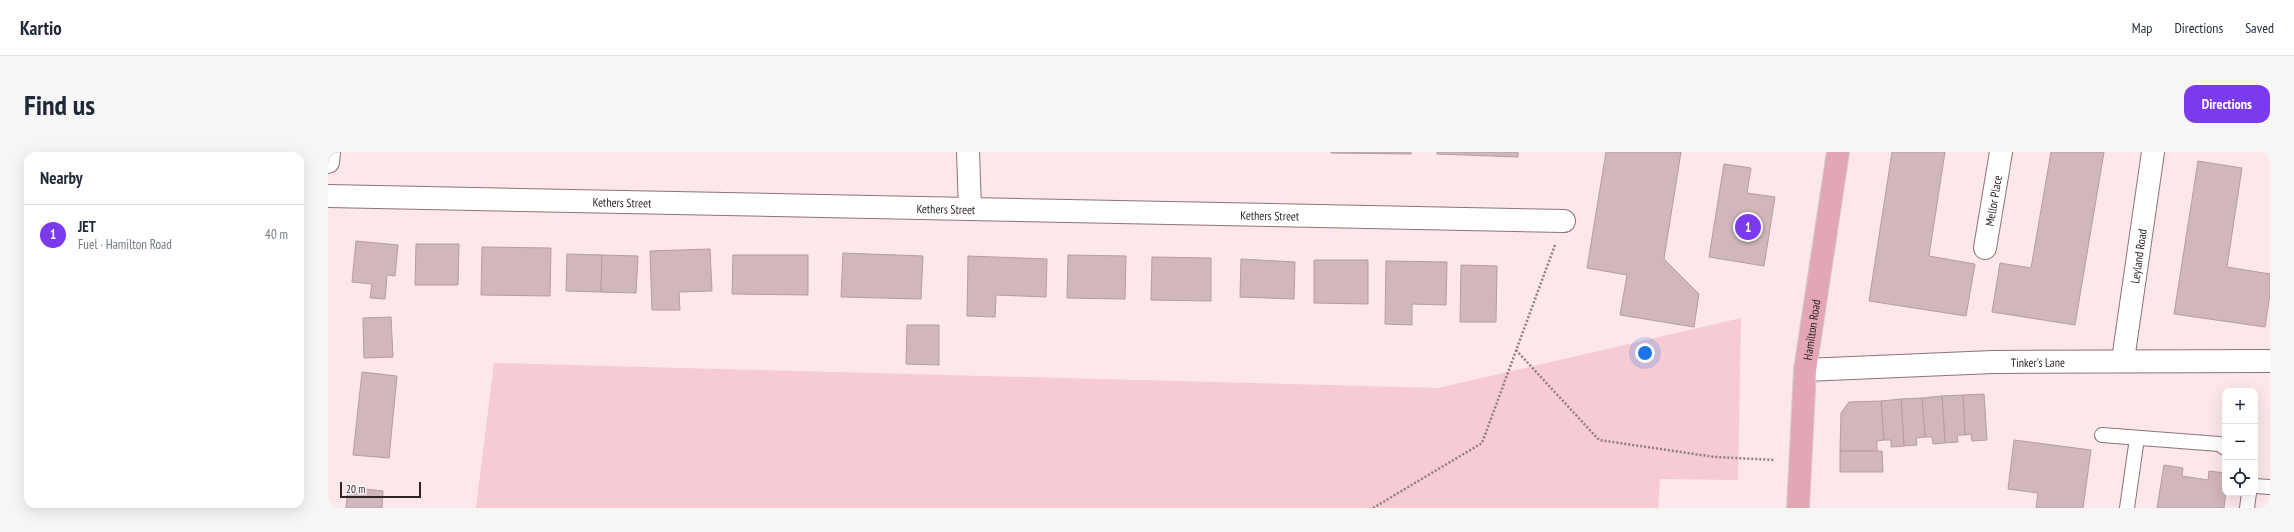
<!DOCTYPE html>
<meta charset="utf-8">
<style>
:root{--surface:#fff;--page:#f6f6f7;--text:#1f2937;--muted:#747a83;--line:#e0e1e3;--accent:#7c3aed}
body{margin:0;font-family:"PT Sans Narrow",sans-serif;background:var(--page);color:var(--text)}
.controls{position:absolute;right:12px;bottom:12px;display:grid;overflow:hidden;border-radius:8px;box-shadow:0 4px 16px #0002}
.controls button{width:36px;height:36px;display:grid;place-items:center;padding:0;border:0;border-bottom:1px solid var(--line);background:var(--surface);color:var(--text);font:20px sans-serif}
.scale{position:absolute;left:12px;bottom:10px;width:81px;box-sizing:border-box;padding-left:4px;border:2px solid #2f2526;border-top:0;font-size:11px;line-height:14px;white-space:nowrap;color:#2f2526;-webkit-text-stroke:3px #fef9fa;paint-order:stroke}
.you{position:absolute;left:1317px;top:201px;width:14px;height:14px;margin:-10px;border:3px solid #fff;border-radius:50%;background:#1a73e8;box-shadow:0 0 0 6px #1a73e833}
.badge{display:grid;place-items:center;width:26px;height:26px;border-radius:50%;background:var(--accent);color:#fff;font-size:13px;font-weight:700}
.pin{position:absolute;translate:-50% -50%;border:2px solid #fff;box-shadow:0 1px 4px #0006}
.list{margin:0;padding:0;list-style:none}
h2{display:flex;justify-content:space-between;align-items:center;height:52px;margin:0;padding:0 16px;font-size:17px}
h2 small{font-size:13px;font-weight:400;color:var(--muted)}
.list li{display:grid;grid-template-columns:26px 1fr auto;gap:12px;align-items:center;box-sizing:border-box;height:60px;padding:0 16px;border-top:1px solid var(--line)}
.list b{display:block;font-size:15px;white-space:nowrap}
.list p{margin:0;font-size:13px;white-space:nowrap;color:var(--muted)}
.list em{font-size:13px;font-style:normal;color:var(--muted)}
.icon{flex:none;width:22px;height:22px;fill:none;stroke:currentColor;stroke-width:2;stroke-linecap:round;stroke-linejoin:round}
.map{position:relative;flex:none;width:1942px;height:356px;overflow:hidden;border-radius:12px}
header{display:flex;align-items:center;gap:24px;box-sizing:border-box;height:56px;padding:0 20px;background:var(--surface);border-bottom:1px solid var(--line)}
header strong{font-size:19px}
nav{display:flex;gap:22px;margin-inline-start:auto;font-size:14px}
.intro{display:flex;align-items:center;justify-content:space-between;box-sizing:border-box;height:96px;padding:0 24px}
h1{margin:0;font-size:28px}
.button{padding:10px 18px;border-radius:12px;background:var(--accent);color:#fff;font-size:14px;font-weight:700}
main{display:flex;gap:24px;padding:0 24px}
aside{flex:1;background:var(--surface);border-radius:12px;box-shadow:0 4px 16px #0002}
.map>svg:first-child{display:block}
.green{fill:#f6cbd3}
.building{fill:#d1b6bb;stroke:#b69ca0}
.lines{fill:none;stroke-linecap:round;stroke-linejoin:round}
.lane-casing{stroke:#8c7378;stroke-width:16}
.street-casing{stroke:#8c7378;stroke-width:24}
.secondary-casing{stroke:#8c7378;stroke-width:24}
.primary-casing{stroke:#d1cfcf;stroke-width:24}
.path{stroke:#8e7e80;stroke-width:2.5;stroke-dasharray:2 2;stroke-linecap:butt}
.lane{stroke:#fff;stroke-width:14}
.street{stroke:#fff;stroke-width:22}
.secondary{stroke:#fff;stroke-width:22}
.primary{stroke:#e3a6b5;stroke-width:22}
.labels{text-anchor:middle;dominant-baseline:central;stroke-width:3;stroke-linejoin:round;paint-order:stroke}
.street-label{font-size:12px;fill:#2f2526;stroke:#fef9fa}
</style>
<header>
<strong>Kartio</strong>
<nav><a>Map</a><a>Directions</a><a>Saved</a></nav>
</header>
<div class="intro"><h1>Find us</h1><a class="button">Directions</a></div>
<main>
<aside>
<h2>Nearby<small></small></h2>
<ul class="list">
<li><span class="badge">1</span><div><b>JET</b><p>Fuel · Hamilton Road</p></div><em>40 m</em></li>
</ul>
</aside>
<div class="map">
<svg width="1942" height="356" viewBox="0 0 1942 356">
<rect width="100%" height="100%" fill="#fde7ea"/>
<polygon class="green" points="1413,166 1410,328 1332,327 1330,356 148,356 166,211 1110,236"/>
<g class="building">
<polygon points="1003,0 1083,0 1083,2 1003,1"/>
<polygon points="1109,0 1190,0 1190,5 1109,2"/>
<polygon points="1278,0 1353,0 1336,107 1371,142 1366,175 1292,163 1299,123 1259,116"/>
<polygon points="1564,0 1617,0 1601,104 1647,112 1638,164 1541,149"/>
<polygon points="1723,0 1776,0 1747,173 1664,160 1672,111 1703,116"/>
<polygon points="1870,9 1914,16 1899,115 1942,122 1942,142 1937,175 1846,162"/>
<polygon points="1396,12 1423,16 1419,41 1447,45 1436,114 1381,105"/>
<polygon points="28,89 70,93 67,124 59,123 57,147 42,146 44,132 24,130"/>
<polygon points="88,92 131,92 130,133 87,133"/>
<polygon points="154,95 223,96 222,144 153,143"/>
<polygon points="382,97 384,139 351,140 352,158 324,158 322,99"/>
<polygon points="515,101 595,104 593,147 513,145"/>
<polygon points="239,102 274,103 273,140 238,139"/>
<polygon points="274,103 310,104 308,141 273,140"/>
<polygon points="405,103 480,103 480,143 404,142"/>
<polygon points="740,103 798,104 797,147 739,146"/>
<polygon points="640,104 719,107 718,145 668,143 667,165 639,164"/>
<polygon points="824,105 883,106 883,149 823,148"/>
<polygon points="913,107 967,110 966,147 912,145"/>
<polygon points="986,108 1040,108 1040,152 986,151"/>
<polygon points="1058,109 1119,110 1118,153 1084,152 1084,173 1057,172"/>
<polygon points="1133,113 1169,114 1168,170 1132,170"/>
<polygon points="63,165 65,205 36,206 35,166"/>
<polygon points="579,173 611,173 611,213 578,212"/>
<polygon points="34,220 69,224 61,306 25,303"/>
<polygon points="1656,242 1659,288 1644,289 1643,282 1637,283 1635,243"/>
<polygon points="1635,243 1637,283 1629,283 1630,290 1617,291 1614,244"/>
<polygon points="1614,244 1617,291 1605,292 1604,285 1597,285 1594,246"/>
<polygon points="1594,246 1597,285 1588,286 1589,293 1576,294 1573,247"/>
<polygon points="1573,247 1576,294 1563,295 1563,288 1556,288 1553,249"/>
<polygon points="1553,249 1556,288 1549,289 1549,299 1512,299 1513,261 1521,250"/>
<polygon points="1686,288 1763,298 1755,356 1708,356 1710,341 1680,337"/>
<polygon points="1512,299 1554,299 1555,320 1512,320"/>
<polygon points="1836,313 1855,316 1854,324 1880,328 1881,319 1897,321 1898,341 1896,356 1829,356"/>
<polygon points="20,335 55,339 54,356 18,356"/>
</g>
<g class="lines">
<g class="lane-casing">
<g id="lane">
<polyline points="1774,283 1891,292 1897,296"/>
<polyline points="1927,334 1942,335"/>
<polyline points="1799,356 1809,286"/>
<polyline points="1919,356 1921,341"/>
</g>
</g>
<g class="street-casing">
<g id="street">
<polyline points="640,0 642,57"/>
<polyline points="0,10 1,0"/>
<path id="s1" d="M0,44l1236,25"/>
<path id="s2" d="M1657,96l16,-96"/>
<path id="s3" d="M1795,208l30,-208"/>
</g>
</g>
<g class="secondary-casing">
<g id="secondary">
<path id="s4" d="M1477,218l188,-8 277,-1"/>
</g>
</g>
<g class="primary-casing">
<g id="primary">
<path id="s5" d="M1470,356l7,-138 33,-218"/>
</g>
</g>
<g class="path">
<polyline points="1188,198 1271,288 1387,305 1447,308"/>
<polyline points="1045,356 1154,291 1227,93"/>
</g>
<use href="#lane" class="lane"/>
<use href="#street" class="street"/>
<use href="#secondary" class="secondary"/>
<use href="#primary" class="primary"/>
</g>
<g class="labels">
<g class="street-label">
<text stroke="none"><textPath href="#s2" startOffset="48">Mellor Place</textPath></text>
<text stroke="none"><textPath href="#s1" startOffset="294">Kethers Street</textPath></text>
<text stroke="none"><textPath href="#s1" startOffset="618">Kethers Street</textPath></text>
<text stroke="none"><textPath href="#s1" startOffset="942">Kethers Street</textPath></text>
<text stroke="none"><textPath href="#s3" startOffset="105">Leyland Road</textPath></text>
<text stroke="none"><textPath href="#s5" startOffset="179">Hamilton Road</textPath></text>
<text stroke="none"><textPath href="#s4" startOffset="233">Tinker's Lane</textPath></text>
</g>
</g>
</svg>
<div class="controls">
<button>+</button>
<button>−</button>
<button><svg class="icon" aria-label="locate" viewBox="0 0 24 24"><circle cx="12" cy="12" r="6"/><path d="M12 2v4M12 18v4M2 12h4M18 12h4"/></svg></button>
</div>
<div class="scale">20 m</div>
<div class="you"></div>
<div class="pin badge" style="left:1420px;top:75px">1</div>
</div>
</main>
